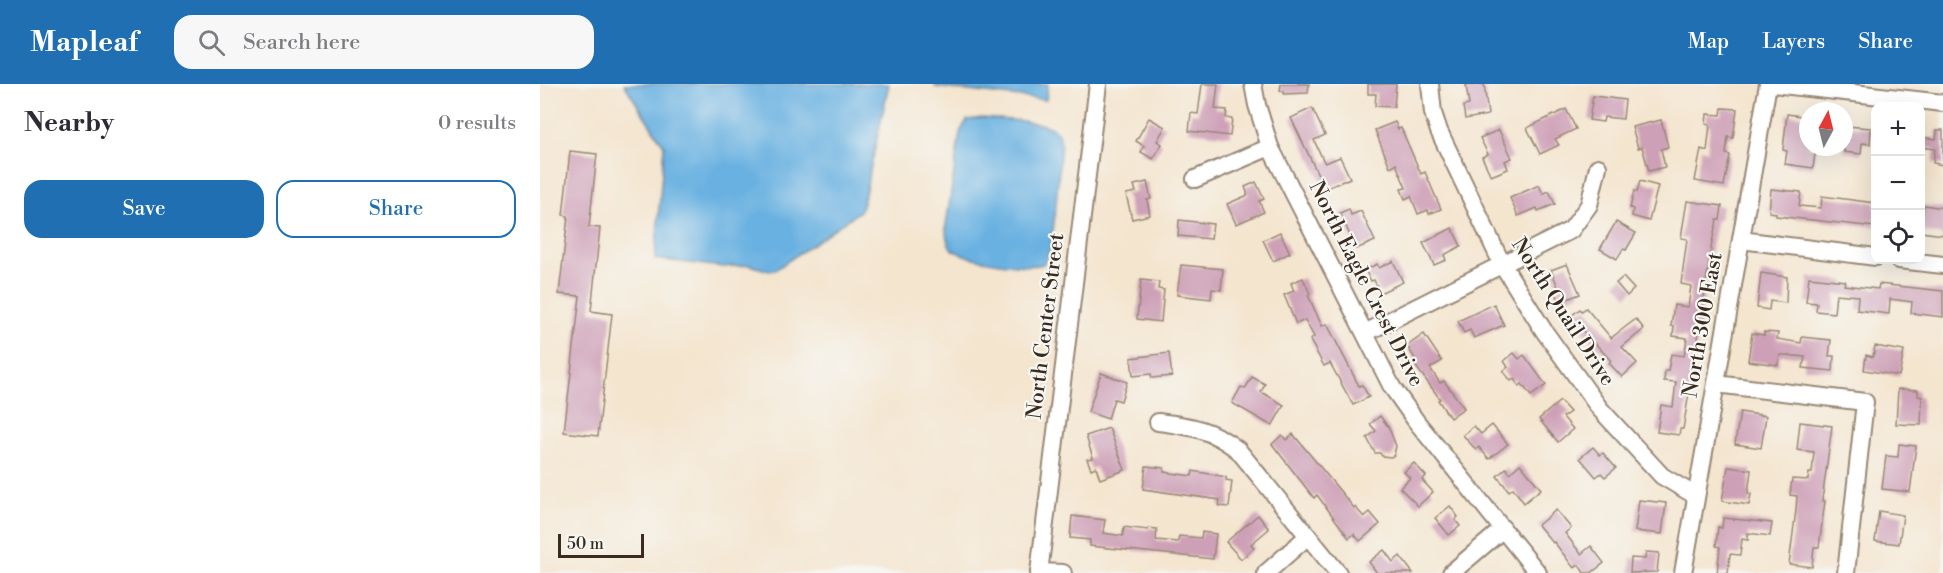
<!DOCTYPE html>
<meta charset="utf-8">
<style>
:root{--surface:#fff;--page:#f7f7f7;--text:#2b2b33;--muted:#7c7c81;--line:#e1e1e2;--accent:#1f6fb2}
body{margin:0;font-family:"Libre Bodoni",serif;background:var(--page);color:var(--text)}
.controls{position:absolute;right:18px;top:18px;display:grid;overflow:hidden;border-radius:12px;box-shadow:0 6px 24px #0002}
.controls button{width:54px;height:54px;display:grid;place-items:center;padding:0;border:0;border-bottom:2px solid var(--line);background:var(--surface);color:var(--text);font:30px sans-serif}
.compass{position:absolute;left:1259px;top:18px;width:54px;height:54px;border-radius:50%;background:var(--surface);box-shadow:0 6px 24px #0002;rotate:7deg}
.scale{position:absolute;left:18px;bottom:15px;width:86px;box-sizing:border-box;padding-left:6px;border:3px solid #3b2a1e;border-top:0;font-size:16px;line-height:21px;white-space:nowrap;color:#3b2a1e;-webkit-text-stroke:4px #f6f6f2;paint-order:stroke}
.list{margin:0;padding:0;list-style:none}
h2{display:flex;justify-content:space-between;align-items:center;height:78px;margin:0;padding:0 24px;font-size:26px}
h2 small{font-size:20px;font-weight:400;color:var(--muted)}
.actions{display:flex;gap:12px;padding:18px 24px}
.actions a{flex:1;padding:14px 0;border:2px solid var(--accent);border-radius:18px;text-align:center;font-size:21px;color:var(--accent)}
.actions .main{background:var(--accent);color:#fff}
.icon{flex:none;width:33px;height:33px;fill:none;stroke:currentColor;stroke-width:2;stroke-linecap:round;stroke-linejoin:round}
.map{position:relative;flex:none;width:1403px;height:489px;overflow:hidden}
header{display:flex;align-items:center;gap:36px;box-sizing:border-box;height:84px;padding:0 30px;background:var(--accent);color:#fff}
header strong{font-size:28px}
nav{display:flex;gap:33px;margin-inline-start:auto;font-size:21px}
.search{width:420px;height:54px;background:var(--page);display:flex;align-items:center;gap:15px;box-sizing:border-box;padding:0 21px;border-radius:18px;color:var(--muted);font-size:22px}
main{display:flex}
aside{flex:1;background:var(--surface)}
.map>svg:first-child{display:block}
.water{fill:#69b1e1;stroke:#526e80;stroke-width:1.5}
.building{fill:#cea0b7}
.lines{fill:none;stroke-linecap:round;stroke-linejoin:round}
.minor-casing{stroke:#988876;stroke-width:20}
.minor{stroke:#fff;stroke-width:16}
.labels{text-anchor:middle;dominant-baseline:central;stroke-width:4.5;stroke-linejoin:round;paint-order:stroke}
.street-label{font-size:21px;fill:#3b2a1e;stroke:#f6f6f2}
</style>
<header>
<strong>Mapleaf</strong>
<div class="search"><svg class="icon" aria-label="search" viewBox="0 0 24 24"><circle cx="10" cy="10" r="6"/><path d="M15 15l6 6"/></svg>Search here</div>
<nav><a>Map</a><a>Layers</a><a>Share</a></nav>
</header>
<main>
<aside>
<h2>Nearby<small>0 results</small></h2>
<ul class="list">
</ul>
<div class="actions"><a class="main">Save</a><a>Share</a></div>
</aside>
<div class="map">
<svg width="1403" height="489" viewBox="0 0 1403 489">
<rect width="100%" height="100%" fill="#f6f6f2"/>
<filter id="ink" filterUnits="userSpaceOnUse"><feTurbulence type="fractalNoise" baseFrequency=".0167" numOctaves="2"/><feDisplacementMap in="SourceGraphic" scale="12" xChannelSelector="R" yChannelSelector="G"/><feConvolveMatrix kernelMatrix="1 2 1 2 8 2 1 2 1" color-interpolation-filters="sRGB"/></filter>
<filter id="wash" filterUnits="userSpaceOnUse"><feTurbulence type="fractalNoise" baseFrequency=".008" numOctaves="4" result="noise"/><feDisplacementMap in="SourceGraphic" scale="24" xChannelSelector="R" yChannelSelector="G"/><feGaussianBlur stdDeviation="1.35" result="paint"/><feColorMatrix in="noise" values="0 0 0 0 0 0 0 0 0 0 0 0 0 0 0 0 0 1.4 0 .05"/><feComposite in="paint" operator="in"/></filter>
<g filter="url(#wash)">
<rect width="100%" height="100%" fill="#f4e5cf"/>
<g class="water">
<polygon points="84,0 349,0 323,119 320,127 235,186 229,187 210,181 183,183 115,175 124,62"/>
<polygon points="395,0 508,0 506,16 395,3"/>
<path d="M442,34c19,2 60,1 74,13 4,4 4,8 5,13 -3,23 -5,107 -18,120 -16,5 -80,-4 -92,-16 -5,-7 -5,-15 -5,-23l14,-93 7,-12z"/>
</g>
<g id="blocks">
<g class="building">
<polygon points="662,0 678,0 675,25 687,26 686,34 692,35 690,52 649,47 651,29 658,30"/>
<polygon points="741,0 769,0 768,9 744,10 744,7 740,7"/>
<polygon points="828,0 856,0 854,23 835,22 836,10 828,10"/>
<polygon points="944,0 948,31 925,35 923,22 929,21 926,1"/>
<polygon points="1053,12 1085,16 1083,35 1064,33 1063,38 1049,36"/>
<polygon points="772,24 785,51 774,56 783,76 785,79 800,73 810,94 785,105 751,34"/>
<polygon points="1182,24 1197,25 1193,54 1188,53 1186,70 1190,71 1184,102 1155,97 1161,65 1167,67 1170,41 1166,40 1167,30 1181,31"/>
<polygon points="1026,25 1036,45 1015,55 1019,61 1000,70 987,44"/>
<polygon points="1247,30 1268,33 1268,63 1276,63 1273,84 1245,80 1247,67 1243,66"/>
<polygon points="609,34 625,43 617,57 622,60 613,75 601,68 604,62 596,57"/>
<polygon points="1121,36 1128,63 1121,65 1125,83 1109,87 1102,63 1098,64 1092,43"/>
<polygon points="855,38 858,45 861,44 881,90 885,88 901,125 889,130 888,126 878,130 871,112 865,115 861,105 866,104 856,80 850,83 835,46"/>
<polygon points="1306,42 1331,44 1330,60 1322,59 1321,70 1304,68 1304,43"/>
<polygon points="959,46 972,74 965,77 968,85 951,92 942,73 948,70 940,54"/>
<polygon points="1397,46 1403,46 1403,81 1393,79 1395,65 1380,63 1380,53 1396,55"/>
<polygon points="30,67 57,70 49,143 60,144 51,227 72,230 58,352 24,348 40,212 19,210 28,132 23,131"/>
<polygon points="1100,97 1118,102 1109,137 1092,132 1093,125 1090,124 1094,107 1097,108"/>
<polygon points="607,98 611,115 607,116 610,131 592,135 586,110 596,108 594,101"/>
<polygon points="716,98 724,115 719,117 724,128 696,140 687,120 708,111 705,103"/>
<polygon points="999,101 1003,110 1009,107 1015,120 998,127 997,124 978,132 970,114"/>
<polygon points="1231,105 1261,108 1259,122 1281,124 1282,112 1335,119 1335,143 1236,132 1236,129 1229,128"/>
<polygon points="1147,117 1182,122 1180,136 1177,136 1172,158 1158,255 1143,345 1140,345 1139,351 1117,348 1121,321 1133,323 1136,298 1124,297 1125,287 1128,287 1131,270 1144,272 1147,254 1133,252 1134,242 1131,242 1134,221 1148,223 1151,202 1141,200 1147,155 1141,154"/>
<polygon points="1384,121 1403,124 1403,151 1381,148"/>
<polygon points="809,125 811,131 821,127 835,157 816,165 800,129"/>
<polygon points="639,136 673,140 671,155 638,152"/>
<polygon points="1076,138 1096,149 1086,166 1083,165 1077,175 1060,165"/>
<polygon points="912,144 921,162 904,171 906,176 894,181 883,159"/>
<polygon points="740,148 750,169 733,177 723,156"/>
<polygon points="853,177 863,198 840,209 834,196 831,197 825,186 837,180 839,184"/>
<polygon points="1027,180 1040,210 1020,218 1015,207 1019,205 1011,186"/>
<polygon points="641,181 683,185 681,206 672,205 671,215 637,211"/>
<polygon points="1221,189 1247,193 1246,219 1230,217 1229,226 1217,224"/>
<polygon points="1083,193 1094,205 1087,212 1076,199"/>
<polygon points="1269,193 1305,197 1304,201 1338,205 1339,200 1403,207 1403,233 1371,229 1372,218 1350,215 1349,230 1317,226 1318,212 1296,210 1294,229 1276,227 1277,219 1266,218"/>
<polygon points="763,194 770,210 768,211 782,242 787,240 819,302 822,301 829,313 813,321 790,279 784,282 770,256 774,253 765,236 756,240 744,211 754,207 751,199"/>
<polygon points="601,196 619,198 618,205 624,206 621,238 597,235"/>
<polygon points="954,220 964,241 934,254 930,246 924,249 918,237"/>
<polygon points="1046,224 1071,254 1096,235 1104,245 1082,263 1097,279 1082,293 1069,279 1071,277 1055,259 1054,261 1031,232 1040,225 1042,227"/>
<polygon points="1224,248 1238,249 1237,255 1261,259 1262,253 1291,256 1289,272 1294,272 1293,287 1263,284 1265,273 1246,271 1240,271 1238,281 1208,277 1212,249 1224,251"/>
<polygon points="884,250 902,277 890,284 900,299 904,297 924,324 910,334 898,316 900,315 874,280 877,278 867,262"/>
<polygon points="1335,262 1364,267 1359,292 1324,286 1326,271 1333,273"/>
<polygon points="629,269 632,292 612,294 611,290 593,292 591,274"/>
<polygon points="974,269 979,275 984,271 1006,301 991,312 982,300 979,302 974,295 971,297 963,287 968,283 964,277"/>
<polygon points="561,289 587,298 581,317 574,315 568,335 548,328"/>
<polygon points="712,293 725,300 721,308 744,321 732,342 692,319 701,303 705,305"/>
<polygon points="1358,305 1378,306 1378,312 1382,313 1381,341 1356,340"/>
<polygon points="1020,317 1030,328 1023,333 1033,345 1018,358 999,335"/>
<polygon points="1200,328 1226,332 1221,364 1195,360"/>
<polygon points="840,332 849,344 856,362 854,371 851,373 842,372 840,369 835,369 827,354 836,347 830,340"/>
<polygon points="1260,338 1292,342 1282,417 1285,417 1279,463 1274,463 1272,483 1249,480 1256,426 1257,412 1250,411 1252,395 1268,396 1269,389 1272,389 1274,368 1257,366"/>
<polygon points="952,341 968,360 949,375 939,363 936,366 923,351 934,342 941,350"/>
<polygon points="569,344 585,386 560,395 556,383 551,385 547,375 553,374 546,352"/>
<polygon points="753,350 814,424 815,423 824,433 830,428 840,440 820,457 814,450 809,454 777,411 774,414 732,360 742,351 746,356"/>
<polygon points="1359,360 1376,362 1370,408 1342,405 1346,372 1358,373"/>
<polygon points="1053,363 1060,371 1063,369 1076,384 1065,393 1061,389 1056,393 1040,374"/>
<polygon points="874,379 886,392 882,396 893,408 878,422 860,404 870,394 864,388"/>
<polygon points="980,380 1001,405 984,419 973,404 969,407 957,392 966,384 970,389"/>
<polygon points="606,382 624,384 624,388 652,392 653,387 686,393 686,396 692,397 689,423 679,422 680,416 603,405"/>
<polygon points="1188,383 1211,386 1208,410 1211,410 1209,421 1182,417"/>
<polygon points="1099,416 1126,419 1122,450 1095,447"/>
<polygon points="910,422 918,433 915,436 920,442 909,451 895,434"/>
<polygon points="1016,426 1031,444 1025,449 1041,470 1051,462 1064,479 1051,489 1044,489 1039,481 1034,484 1014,458 1013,459 998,441"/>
<polygon points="1339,427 1363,431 1359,460 1335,457"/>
<polygon points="718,431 729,445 711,460 714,464 701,475 686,458"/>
<polygon points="532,432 565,436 563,449 583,452 584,443 608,446 608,444 617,445 616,456 638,458 639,452 661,454 662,448 676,450 673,475 550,462 550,456 530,454"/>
<polygon points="1183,434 1232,439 1230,452 1208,449 1208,456 1202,455 1200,471 1190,470 1188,489 1177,489 1180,463 1176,462 1178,443 1182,444"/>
<polygon points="844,466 853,478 860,472 873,489 837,489 829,478"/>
<polygon points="1106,468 1119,469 1117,488 1090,489 1091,474 1105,475"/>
</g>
</g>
</g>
<g filter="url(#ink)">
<use href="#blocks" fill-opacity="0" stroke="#988876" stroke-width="1.5"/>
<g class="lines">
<g class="minor-casing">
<g id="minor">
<polyline points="713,0 717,21 730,63 852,303 876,337 998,489"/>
<polyline points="890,0 893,29 899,47 962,180 1004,247 1060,325 1122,392 1156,412"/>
<polyline points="1233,0 1403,19"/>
<polyline points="655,95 730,63"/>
<polyline points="1201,156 1336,173"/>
<polyline points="1359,176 1403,181"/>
<polyline points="825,249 1031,146 1049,121 1058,83"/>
<polyline points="1176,300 1325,318 1306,489"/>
<path d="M618,338c33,4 53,7 80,28l100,123"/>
<polyline points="499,488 523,489"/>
<polyline points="499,489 558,0"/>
<polyline points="726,489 768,452"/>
<polyline points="911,489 963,445"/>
<polyline points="1143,489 1228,0"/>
</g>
</g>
<use href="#minor" class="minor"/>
</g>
</g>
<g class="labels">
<g class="street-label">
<text transform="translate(826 200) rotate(63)">North Eagle Crest Drive</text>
<text transform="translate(1023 228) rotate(57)">North Quail Drive</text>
<text transform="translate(1163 241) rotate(-80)">North 300 East</text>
<text transform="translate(506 242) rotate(-83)">North Center Street</text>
</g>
</g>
</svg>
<div class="controls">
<button>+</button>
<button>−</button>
<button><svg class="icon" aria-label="locate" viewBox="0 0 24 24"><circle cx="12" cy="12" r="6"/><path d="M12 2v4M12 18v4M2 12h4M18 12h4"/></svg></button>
</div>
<svg class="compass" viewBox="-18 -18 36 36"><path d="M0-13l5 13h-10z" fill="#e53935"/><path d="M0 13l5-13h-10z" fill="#7c7c81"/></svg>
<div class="scale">50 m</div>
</div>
</main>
